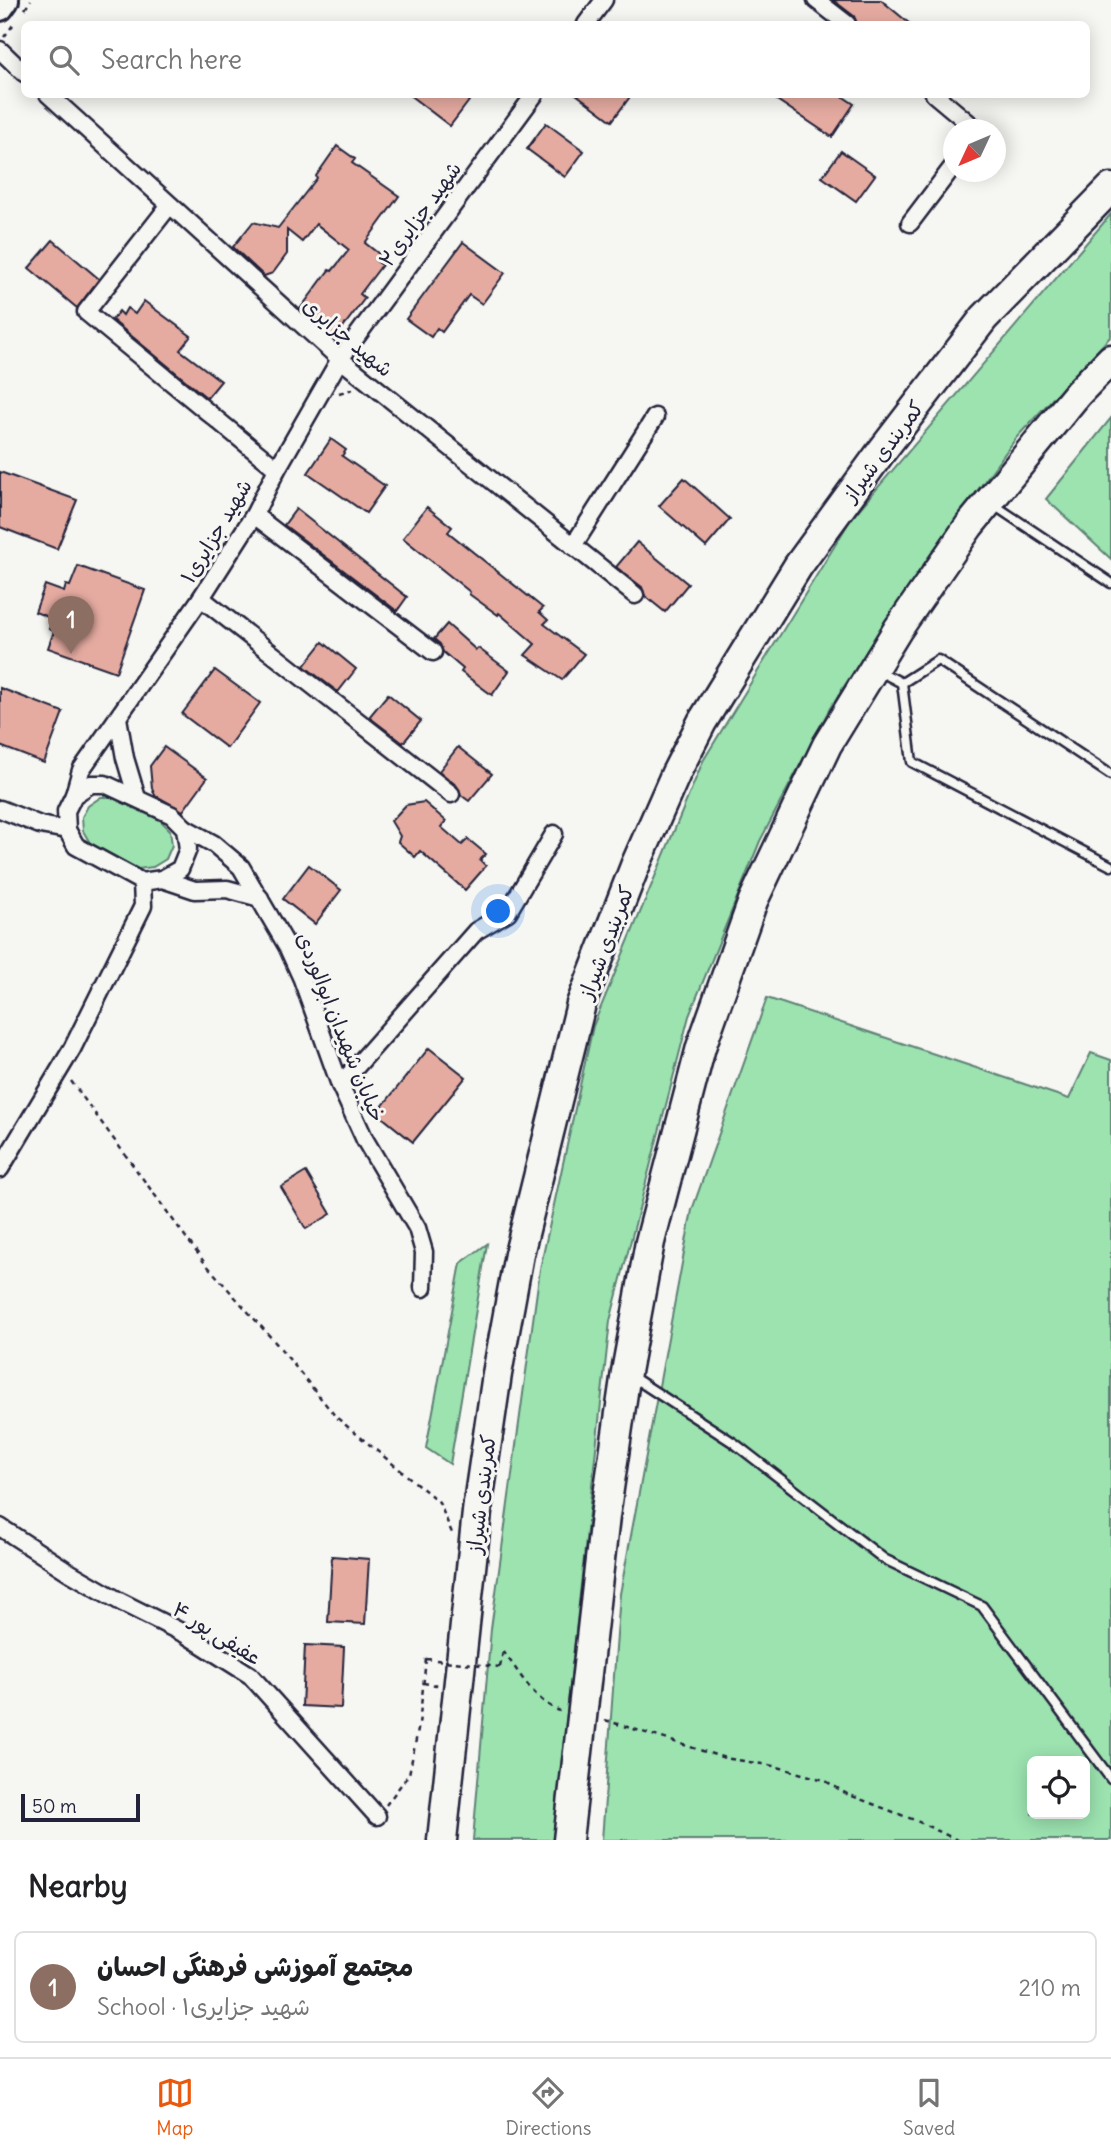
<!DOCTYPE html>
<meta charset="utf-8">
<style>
:root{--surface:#fff;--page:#f2f2f2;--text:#202124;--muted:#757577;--line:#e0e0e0;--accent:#ea580c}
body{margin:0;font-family:Delius,"Playpen Sans Arabic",sans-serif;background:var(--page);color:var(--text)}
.controls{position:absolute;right:21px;bottom:21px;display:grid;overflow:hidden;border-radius:10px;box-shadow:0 4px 18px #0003}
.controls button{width:63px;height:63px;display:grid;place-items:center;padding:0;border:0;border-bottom:2px solid var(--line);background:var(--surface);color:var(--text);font:35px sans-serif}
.compass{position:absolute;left:943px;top:119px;width:63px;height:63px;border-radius:50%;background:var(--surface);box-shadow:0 4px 18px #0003;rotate:226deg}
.scale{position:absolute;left:21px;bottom:18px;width:119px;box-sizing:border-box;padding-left:7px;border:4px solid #22223b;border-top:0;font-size:19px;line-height:24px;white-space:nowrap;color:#22223b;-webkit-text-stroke:5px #f6f6f2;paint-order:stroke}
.you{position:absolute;left:499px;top:912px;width:24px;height:24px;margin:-18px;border:5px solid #fff;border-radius:50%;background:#1a73e8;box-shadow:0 0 0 10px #1a73e833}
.badge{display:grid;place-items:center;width:46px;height:46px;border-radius:50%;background:var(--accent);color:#fff;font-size:23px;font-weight:700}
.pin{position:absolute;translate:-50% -58px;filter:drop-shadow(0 2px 4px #0008)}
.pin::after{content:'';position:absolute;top:37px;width:24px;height:21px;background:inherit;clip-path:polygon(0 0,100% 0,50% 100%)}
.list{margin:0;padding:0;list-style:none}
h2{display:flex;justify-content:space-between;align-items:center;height:91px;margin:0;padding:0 28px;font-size:30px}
h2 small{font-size:23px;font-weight:400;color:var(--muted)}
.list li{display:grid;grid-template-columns:46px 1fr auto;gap:21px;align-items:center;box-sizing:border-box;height:112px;margin:0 14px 14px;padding:0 14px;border:2px solid var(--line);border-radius:10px}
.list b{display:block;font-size:26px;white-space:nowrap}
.list p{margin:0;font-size:23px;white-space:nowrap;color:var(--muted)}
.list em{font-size:23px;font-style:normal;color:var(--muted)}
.icon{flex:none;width:38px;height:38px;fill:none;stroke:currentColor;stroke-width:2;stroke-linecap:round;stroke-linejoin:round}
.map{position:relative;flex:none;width:1111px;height:1840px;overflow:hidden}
.search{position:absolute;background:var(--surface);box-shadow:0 4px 18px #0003;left:21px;right:21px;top:21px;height:77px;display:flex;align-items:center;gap:18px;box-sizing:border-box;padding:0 24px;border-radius:10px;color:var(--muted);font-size:26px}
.sheet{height:217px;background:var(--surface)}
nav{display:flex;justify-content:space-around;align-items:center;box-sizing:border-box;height:98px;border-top:2px solid var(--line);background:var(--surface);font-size:19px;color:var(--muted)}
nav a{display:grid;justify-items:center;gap:4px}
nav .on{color:var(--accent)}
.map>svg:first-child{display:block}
.green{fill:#9ce3b0;stroke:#5f8276;stroke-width:2;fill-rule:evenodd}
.building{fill:#e5aba1;stroke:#22223b;stroke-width:2}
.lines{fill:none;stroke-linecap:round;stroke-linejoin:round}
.service-casing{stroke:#22223b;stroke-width:13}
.minor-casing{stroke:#22223b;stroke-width:21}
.primary-casing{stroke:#22223b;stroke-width:32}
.trunk-casing{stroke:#22223b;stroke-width:33}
.path{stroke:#22223b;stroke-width:2.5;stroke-dasharray:5 5;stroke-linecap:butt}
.service{stroke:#f6f6f2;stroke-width:8}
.minor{stroke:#f6f6f2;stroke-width:16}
.primary{stroke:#f6f6f2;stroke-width:26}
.trunk{stroke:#f6f6f2;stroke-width:28}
.path-bridge{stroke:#22223b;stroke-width:2.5;stroke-dasharray:5 5;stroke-linecap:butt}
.labels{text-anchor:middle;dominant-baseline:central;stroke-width:6;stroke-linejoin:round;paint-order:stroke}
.street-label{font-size:21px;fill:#22223b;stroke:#f6f6f2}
</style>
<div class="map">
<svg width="1111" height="1840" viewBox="0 0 1111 1840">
<rect width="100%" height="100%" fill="#f6f6f2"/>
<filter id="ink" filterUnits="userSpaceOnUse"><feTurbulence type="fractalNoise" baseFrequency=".0143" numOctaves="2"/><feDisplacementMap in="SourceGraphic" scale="14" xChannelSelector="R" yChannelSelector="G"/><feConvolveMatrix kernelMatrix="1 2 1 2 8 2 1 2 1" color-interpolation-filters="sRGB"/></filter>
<g filter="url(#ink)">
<g class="green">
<polygon points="1111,214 1111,336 1017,437 930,555 830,708 760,841 689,1016 610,1321 553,1840 473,1840 491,1629 540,1269 593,1026 703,761 851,519"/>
<polygon points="1111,418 1111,559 1046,499"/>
<polygon points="101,797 111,797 160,820 170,830 172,845 166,859 153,867 138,869 90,843 83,831 82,817 88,806"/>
<path d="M767,998l302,101 22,-46 20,7v780h-509l18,-246 72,-384zM1032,1761h53v53h-53z"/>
<polygon points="487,1244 450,1464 426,1448 461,1263"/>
</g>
<g class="building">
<polygon points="833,0 881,0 910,24 857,24 854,16"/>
<polygon points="408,94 461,94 469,101 450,126"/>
<polygon points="576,94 632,94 612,121"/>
<polygon points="768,94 839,94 854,104 832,137"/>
<polygon points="546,123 584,151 565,177 527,149"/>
<polygon points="337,146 355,159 352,163 399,196 365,243 379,254 375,260 382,265 360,294 365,298 334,339 300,309 329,270 332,271 349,250 316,224 302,242 287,230 287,254 273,273 264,276 233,247 253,222 278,228 317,178 316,176"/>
<polygon points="841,151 875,175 856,201 822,177"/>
<polygon points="53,240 99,279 77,308 29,268"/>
<polygon points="463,242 505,273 482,304 469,295 442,332 437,328 431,337 406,319"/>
<polygon points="144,301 191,336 180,350 221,381 207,398 112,320 119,311 123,315 127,308 135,314"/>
<polygon points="331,439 346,450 342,456 385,486 366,513 308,473"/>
<polygon points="0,472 77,500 57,549 0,527"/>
<polygon points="684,478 730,519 706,547 659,506"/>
<polygon points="427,507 452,527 448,532 543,608 539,612 548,620 544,624 584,654 562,680 525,655 535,644 499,613 498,615 469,594 470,592 403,538"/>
<polygon points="296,509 407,597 397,611 284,525"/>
<polygon points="637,542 688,584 665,612 645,596 642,587 616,567"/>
<polygon points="78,566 145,590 116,672 48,648 54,631 49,629 53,619 35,612 45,585 64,592 66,585 70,586"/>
<polygon points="447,624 476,650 478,648 509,671 492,695 461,672 463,669 443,652 440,644 434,639"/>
<polygon points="323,642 356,669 338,692 304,666"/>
<polygon points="215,670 260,703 227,748 182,714"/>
<polygon points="0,688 63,712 44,763 0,746"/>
<polygon points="388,694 421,721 403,743 369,717"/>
<polygon points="164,747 207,778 183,811 155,795 152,788 150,766"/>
<polygon points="458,747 492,774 469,801 461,795 457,786 439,771"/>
<polygon points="424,802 446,821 441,827 462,845 468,839 486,854 480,860 486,866 465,890 420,851 415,857 398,842 400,836 391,821 406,805"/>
<polygon points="309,865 341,890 315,924 283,899"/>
<polygon points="429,1048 466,1077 413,1142 377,1113"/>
<polygon points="306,1172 331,1214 306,1229 281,1187"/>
<polygon points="332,1556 369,1559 365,1624 328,1622"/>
<polygon points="305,1645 344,1647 341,1708 302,1706"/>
</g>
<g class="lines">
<g class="service-casing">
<g id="service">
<polyline points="994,505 1111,583"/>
<polyline points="879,671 902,683 938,660 1111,775"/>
<polyline points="902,683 912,762 1111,866"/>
<polyline points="631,1376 734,1443 884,1559 982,1606 1111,1779"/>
</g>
</g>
<g class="minor-casing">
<g id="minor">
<polyline points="816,0 847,24"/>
<polyline points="586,24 604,0"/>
<polyline points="0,50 24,73"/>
<polyline points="48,94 340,359 635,595"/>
<polyline points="934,94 977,130"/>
<polyline points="169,206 86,312 277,469"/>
<polyline points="910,223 954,165"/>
<polyline points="254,515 433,652"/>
<polyline points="573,546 655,417"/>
<polyline points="201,598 451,794"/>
<polyline points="118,718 125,758 137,798"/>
<polygon points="91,784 105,784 172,815 185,828 188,849 180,869 162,879 142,882 76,846 67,830 66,811 74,795"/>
<polyline points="74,795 81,770 201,598 254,515 277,469 340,359 535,94"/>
<polyline points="0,809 40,825 67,830"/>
<polyline points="185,828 214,844 241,867 287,946 302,979 340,1085 365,1140 417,1228 424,1252 423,1288"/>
<polyline points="162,879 195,890 227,889 260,898"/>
<polyline points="340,1085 476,931 508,912 554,834"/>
<polyline points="0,1169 72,1049 143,906 142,882"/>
<polyline points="0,1527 69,1572 121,1602 185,1634 250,1675 377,1816"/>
</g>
</g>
<g class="primary-casing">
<polyline id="primary" points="0,7 5,0"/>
</g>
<g class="trunk-casing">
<g id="trunk">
<polyline points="442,1840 478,1503 497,1374 519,1254 581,1004 635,866 676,773 702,722 798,566 881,452 984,318 1111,188"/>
<polyline points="568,1840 605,1516 626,1372 650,1242 701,1047 753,901 827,745 898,629 969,526 1078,393 1111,359"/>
</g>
</g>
<g class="path">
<polyline points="25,9 31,0"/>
<polyline points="4,37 13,25"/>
<polyline points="339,393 353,389"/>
<polyline points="71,1081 204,1262 281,1349 336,1417 439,1502 452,1533"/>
<path d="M503,1651c16,21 32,51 57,60"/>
<polyline points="500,1667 503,1651"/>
<polyline points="423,1683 436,1685 436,1682"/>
<polyline points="605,1720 725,1758 774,1766 824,1780 847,1794 917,1821 957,1840"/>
<polyline points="386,1805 409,1774 419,1725 426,1659"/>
</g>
<use href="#service" class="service"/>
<use href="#minor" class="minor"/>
<use href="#primary" class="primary"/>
<use href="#trunk" class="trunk"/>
<polyline class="path-bridge" points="426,1659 500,1667"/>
</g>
</g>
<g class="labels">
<g class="street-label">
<text transform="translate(420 214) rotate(-54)">شهید جزایری۲</text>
<text transform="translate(348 337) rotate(40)">شهید جزایری</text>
<text transform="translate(883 451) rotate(-53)">کمربندی شیراز</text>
<text transform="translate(216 531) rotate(-59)">شهید جزایری۱</text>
<text transform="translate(606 942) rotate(-69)">کمربندی شیراز</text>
<text transform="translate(341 1027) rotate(68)">خیابان شهیدان ابوالوردی</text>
<text transform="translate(481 1494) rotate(-83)">کمربندی شیراز</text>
<text transform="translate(217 1633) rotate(32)">عفیفی پور ۴</text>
</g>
</g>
</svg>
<div class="controls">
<button><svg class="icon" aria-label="locate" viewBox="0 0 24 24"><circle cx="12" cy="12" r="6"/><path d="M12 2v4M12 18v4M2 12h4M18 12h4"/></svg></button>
</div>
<svg class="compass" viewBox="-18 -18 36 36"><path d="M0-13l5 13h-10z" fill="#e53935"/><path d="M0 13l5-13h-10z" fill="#757577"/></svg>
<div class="scale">50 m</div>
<div class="you"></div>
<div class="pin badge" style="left:71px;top:654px;background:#8d6e63">1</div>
<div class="search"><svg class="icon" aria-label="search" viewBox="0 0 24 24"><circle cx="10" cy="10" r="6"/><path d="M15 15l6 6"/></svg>Search here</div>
</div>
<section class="sheet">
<h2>Nearby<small></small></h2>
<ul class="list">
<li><span class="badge" style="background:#8d6e63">1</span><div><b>مجتمع آموزشی فرهنگی احسان</b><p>School · شهید جزایری۱</p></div><em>210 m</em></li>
</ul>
</section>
<nav>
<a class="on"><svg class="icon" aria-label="map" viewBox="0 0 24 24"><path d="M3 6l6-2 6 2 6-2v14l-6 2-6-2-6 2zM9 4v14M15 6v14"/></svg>Map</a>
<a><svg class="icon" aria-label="directions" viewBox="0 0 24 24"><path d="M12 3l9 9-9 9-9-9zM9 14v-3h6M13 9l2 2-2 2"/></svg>Directions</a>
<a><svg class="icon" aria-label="saved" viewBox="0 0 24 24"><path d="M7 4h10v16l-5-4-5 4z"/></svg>Saved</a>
</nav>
